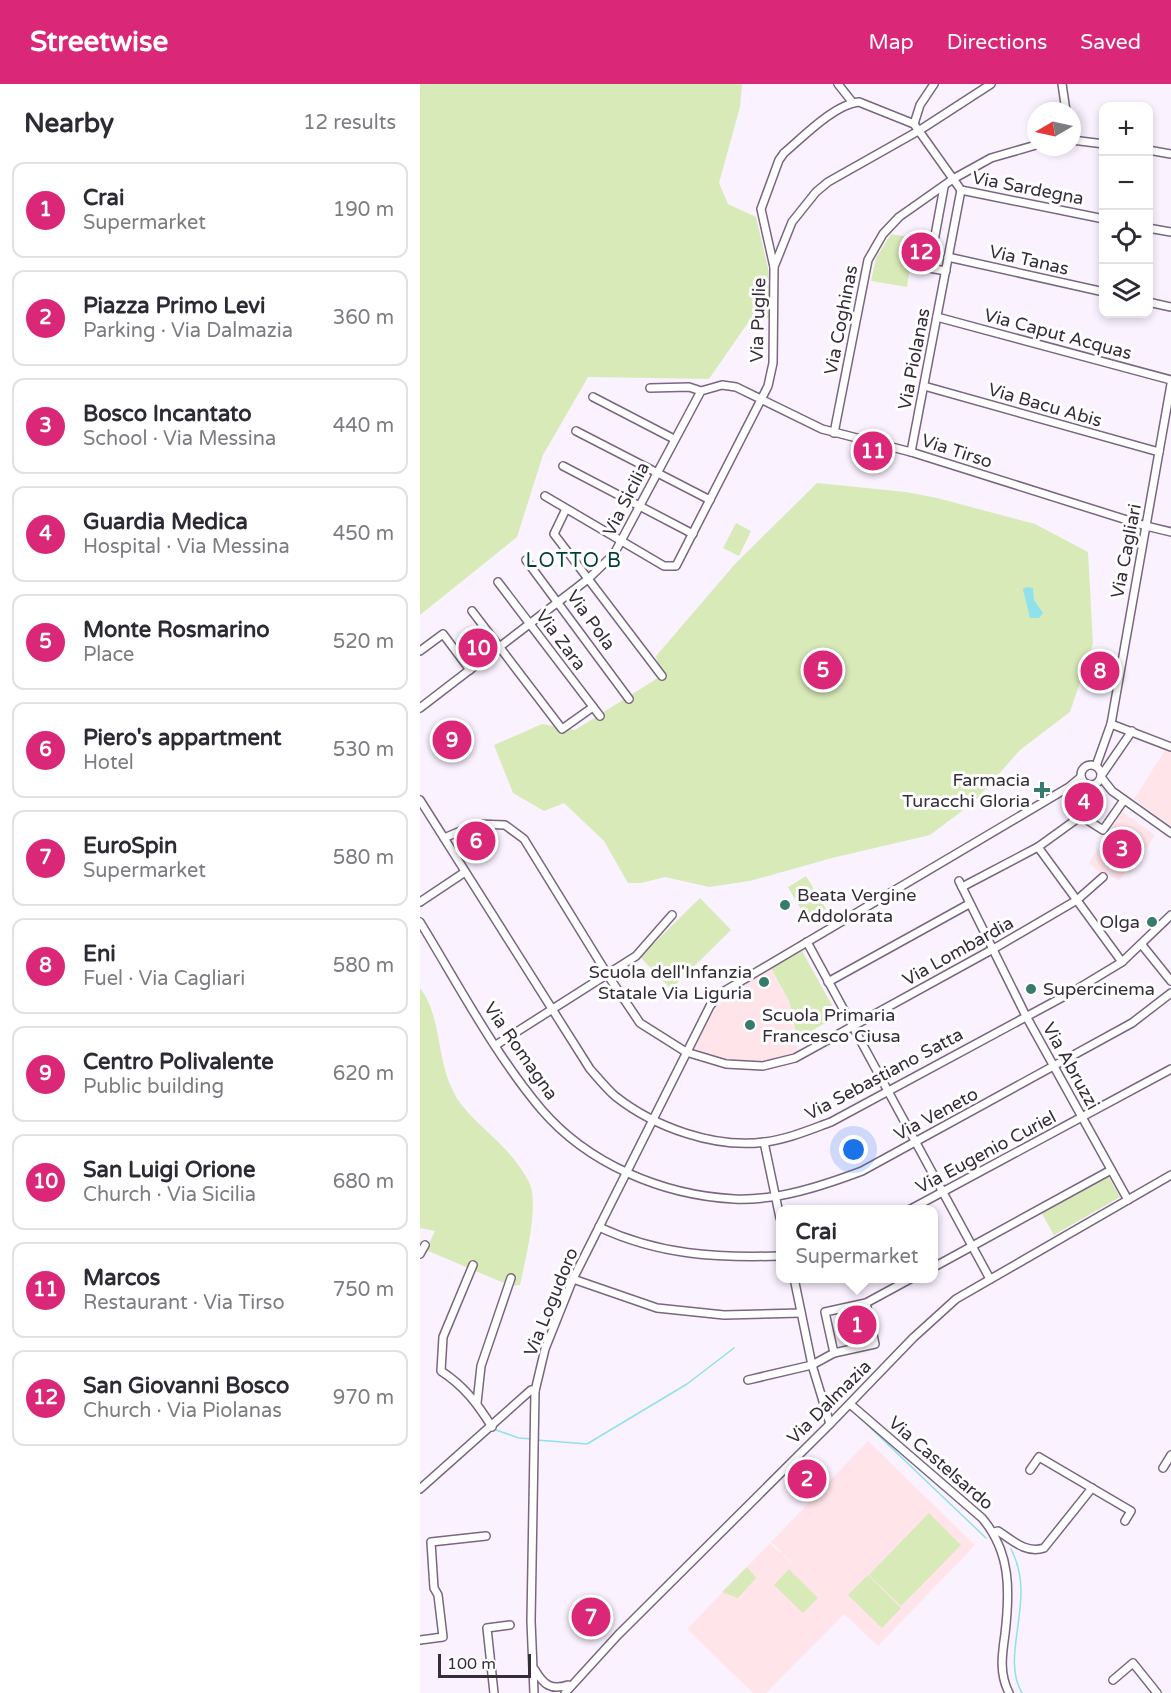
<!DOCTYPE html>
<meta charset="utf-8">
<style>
:root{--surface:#fff;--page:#f2f2f3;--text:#2b2b33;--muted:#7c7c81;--line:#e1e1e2;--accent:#db2777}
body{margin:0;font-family:"Varela Round",sans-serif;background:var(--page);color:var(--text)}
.controls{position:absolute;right:18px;top:18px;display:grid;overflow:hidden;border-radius:12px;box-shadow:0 3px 9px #0003}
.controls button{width:54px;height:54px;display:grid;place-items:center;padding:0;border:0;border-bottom:2px solid var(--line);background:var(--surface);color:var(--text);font:30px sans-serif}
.compass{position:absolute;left:607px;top:18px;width:54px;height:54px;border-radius:50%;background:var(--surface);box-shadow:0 3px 9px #0003;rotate:261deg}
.scale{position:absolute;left:18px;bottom:15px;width:93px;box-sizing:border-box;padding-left:6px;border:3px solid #352d39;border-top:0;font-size:16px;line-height:21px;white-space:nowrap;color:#352d39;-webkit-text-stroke:4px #fff;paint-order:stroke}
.you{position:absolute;left:434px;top:1066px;width:21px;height:21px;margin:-15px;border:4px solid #fff;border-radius:50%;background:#1a73e8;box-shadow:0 0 0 9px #1a73e833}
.badge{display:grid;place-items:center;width:39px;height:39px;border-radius:50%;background:var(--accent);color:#fff;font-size:20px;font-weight:700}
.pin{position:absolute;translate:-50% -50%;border:3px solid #fff;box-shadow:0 2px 6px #0006}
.popup{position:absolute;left:356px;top:1121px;width:162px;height:78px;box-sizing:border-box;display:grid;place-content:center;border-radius:12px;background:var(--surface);filter:drop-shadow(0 2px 4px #0005);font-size:20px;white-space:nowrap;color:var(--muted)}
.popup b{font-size:22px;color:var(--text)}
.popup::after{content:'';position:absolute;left:50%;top:100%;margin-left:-12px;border:12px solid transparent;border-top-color:var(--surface)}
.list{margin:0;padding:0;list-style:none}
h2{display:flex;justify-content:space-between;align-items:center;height:78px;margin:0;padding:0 24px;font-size:26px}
h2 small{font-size:20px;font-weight:400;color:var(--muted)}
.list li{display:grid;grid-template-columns:39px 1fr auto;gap:18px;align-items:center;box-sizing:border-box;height:96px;margin:0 12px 12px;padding:0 12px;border:2px solid var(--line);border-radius:12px}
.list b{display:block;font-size:22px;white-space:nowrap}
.list p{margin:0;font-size:20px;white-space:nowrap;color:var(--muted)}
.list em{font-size:20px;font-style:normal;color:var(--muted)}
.icon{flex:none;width:33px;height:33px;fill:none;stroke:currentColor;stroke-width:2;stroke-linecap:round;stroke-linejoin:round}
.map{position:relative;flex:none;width:751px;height:1609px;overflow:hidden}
header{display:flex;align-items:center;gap:36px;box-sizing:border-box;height:84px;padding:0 30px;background:var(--accent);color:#fff}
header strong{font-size:28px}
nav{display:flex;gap:33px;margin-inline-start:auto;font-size:21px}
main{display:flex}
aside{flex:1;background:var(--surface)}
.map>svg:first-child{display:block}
.education{fill:#ffe4e9}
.green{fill:#d9eab9}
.water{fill:#8fe1ec}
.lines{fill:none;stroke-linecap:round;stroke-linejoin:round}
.stream{stroke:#8fe1ec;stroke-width:1.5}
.minor-casing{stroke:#796681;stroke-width:10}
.minor{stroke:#fff;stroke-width:7}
.poi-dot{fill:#377b6f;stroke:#fff;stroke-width:2}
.labels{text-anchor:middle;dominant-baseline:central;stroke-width:6;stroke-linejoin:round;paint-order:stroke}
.street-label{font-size:18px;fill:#352d39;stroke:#fff}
.poi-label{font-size:18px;fill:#352d39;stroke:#fff;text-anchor:end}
.neighbourhood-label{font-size:20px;letter-spacing:1.5px;fill:#003e36;stroke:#fff}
</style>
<header>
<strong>Streetwise</strong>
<nav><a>Map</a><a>Directions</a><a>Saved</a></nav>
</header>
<main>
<aside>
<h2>Nearby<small>12 results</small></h2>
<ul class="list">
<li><span class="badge">1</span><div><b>Crai</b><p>Supermarket</p></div><em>190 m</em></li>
<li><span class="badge">2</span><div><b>Piazza Primo Levi</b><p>Parking · Via Dalmazia</p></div><em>360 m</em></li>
<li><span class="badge">3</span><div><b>Bosco Incantato</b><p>School · Via Messina</p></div><em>440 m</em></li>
<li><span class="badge">4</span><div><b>Guardia Medica</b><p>Hospital · Via Messina</p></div><em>450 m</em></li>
<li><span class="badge">5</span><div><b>Monte Rosmarino</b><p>Place</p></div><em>520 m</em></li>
<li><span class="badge">6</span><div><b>Piero's appartment</b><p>Hotel</p></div><em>530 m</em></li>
<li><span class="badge">7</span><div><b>EuroSpin</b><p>Supermarket</p></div><em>580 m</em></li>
<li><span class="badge">8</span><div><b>Eni</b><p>Fuel · Via Cagliari</p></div><em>580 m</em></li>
<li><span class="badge">9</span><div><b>Centro Polivalente</b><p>Public building</p></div><em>620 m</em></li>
<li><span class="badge">10</span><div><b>San Luigi Orione</b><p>Church · Via Sicilia</p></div><em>680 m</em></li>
<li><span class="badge">11</span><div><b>Marcos</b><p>Restaurant · Via Tirso</p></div><em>750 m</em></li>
<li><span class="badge">12</span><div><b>San Giovanni Bosco</b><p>Church · Via Piolanas</p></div><em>970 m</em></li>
</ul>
</aside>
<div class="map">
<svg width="751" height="1609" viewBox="0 0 751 1609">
<rect width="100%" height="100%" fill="#fbf2ff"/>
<g class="education">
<polygon points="746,665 751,666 751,742 714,715"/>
<polygon points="702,728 735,751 710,790 706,788 699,797 686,788 682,791 669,779"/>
<polygon points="351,884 369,917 378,969 341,979 320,978 295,974 273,966 295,925 307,912"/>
<polygon points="448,1357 555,1461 458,1562 424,1530 346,1609 333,1609 267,1545 350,1459 382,1489 351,1458"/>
</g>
<g class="green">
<polygon points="0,0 322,0 320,23 299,99 308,120 336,133 348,184 350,234 332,233 289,295 168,293 123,371 97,453 0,531"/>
<polygon points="471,150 495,154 487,203 451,197 456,174"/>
<polygon points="397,399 486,408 517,414 615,440 668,468 673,560 650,628 600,666 554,718 510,751 412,774 330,797 289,803 245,793 221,799 208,799 184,757 144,719 124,727 93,709 74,661 122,640 155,646 241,592 236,572 315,480"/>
<polygon points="316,439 331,447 319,472 303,464"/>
<polygon points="386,792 406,825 387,836 368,803"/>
<polygon points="280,814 311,846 251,905 220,873"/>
<polygon points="382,867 418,932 377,955 369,917 351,884"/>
<path d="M0,904c22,28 16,70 33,103 9,19 27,33 42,48 13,12 26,27 34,43 11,22 -4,79 -9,103l-9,1 -85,-36 9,-19 -15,-3z"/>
<polygon points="687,1090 700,1113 634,1151 621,1128"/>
<polygon points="509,1429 541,1461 481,1522 449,1491"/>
<polygon points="327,1483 336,1494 318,1514 302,1508"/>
<polygon points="369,1485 398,1514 383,1529 354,1501"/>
<polygon points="448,1491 481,1524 462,1544 428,1511"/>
</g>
<polygon class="water" points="607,503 613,504 614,516 623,529 619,534 610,534 603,505"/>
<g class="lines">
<g class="stream">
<polyline points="435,1329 566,1454"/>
<polyline points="76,1346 99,1354 112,1355"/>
<polyline points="117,1356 167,1360 267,1300 314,1264"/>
<path d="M591,1465c27,51 -12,105 11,144"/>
</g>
<g class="minor-casing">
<g id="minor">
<polyline points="418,0 433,19"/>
<polyline points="642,0 646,27"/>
<polyline points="494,40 500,21 514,0"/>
<polyline points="652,56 684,60"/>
<polyline points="728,66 751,70"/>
<polyline points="524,103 509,184 526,187"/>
<polyline points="728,144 751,148"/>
<polyline points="528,173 684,208"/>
<path d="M354,183l-13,-58 18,-49 5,-7c19,-16 51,-49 75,-51l55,22 47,66 143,29"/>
<polyline points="728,218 751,223"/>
<polyline points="517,233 751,296"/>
<polyline points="504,302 739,368"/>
<polyline points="230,304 269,303 281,307"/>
<polyline points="173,313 254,355"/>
<polyline points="156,347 290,416"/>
<polyline points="414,349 448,176 463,150 479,133 533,95 571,74 616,61"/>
<polyline points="491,368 541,106"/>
<polyline points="143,382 273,450"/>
<polyline points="125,412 244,482 256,482 348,302 353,279 354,183 372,138 396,108 408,98 500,46 571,0"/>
<polyline points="146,425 134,450 242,592"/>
<polyline points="106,476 209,615"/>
<polyline points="78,498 180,632"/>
<polyline points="52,527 142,645 173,623"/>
<polyline points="0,567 23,550 50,586"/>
<polyline points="0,624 168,495 194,470 281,307 302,301 316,303 402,345 491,368 726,442 751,448"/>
<polyline points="691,640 751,663"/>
<circle cx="671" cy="691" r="10"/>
<polyline points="676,682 691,640 751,300"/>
<polyline points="681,692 712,647"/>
<polyline points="681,693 692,707 751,749"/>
<path d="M0,716l170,269c8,9 16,19 25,27 39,31 100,53 150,46 23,-3 44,-12 66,-20l243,-131 48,-29 49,-47"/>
<polyline points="24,754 57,740 85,741 104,755 189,893 220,939 266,968 306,980 343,982 375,974 575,864 657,816 683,793"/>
<polyline points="618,763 702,878"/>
<polyline points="539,797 606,932 708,1116"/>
<polyline points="542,803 618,763 661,732 683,746 704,716"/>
<polyline points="0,818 45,788"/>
<path d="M0,838c38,62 74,131 121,187 47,55 121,86 193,90 43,2 88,-13 128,-28l270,-148 39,-30"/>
<polyline points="387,858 570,1195"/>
<polyline points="722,861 751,897"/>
<polyline points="408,898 549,820"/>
<polyline points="76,961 216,872 252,831"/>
<polyline points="344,1058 360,1134"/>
<polyline points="489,1126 751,985"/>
<path d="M179,1143c60,28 117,31 181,29"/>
<polyline points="0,1170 5,1161"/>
<path d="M53,1181l-30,72 -2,34c23,15 36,32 51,56"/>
<polyline points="514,1183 691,1086"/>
<polyline points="374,1194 392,1281 410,1340"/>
<polyline points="153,1195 237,1224 304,1231 381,1229"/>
<polyline points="446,1219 455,1260 414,1269 405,1228 446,1219 492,1194"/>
<polyline points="328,1296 392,1281 414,1269"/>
<polyline points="57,1319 61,1282 91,1194"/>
<path d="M430,1320l132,114c29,34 28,73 23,116 -3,21 -6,39 4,59"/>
<polyline points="743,1384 751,1371"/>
<polyline points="610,1386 619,1373 711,1427 705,1437"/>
<polyline points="0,1405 111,1306 115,1307"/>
<path d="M574,1448l4,-1c14,9 28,23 46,17l48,-60"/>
<polyline points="0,1556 23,1553 18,1511 14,1504 11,1458 66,1452"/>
<path d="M115,1586c8,14 16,21 33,15"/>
<polyline points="693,1596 713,1579 737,1609"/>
<polyline points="74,1609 67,1544 90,1541"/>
<polyline points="114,1609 111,1537 115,1307 125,1265 153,1195 290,922 301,909 649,703 661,693"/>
<polyline points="145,1609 198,1551 410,1340 493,1254 536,1215 751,1091"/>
</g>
</g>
<use href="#minor" class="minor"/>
</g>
<g class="poi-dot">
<path d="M619 697h6v6h6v6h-6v6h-6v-6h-6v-6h6z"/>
<circle cx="365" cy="821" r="6"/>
<circle cx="732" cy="838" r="6"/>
<circle cx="344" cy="898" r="6"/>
<circle cx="611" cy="905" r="6"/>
<circle cx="330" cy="941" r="6"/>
</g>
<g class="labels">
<g class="street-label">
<text transform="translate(608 104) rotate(11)">Via Sardegna</text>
<text transform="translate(609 176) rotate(13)">Via Tanas</text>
<text transform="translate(338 236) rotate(-88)">Via Puglie</text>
<text transform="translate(421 236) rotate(-79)">Via Coghinas</text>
<text transform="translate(638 250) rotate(15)">Via Caput Acquas</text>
<text transform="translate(494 275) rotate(-79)">Via Piolanas</text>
<text transform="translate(625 321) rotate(16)">Via Bacu Abis</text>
<text transform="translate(537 367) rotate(18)">Via Tirso</text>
<text transform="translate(206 415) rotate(-63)">Via Sicilia</text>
<text transform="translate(706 467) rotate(-79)">Via Cagliari</text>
<text transform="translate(171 536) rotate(54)">Via Pola</text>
<text transform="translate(141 556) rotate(53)">Via Zara</text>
<text transform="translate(538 867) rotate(-29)">Via Lombardia</text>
<text transform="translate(101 967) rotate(55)">Via Romagna</text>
<text transform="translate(651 982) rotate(61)">Via Abruzzi</text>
<text transform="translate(464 990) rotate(-28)">Via Sebastiano Satta</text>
<text transform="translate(516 1030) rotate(-28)">Via Veneto</text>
<text transform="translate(566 1068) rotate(-28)">Via Eugenio Curiel</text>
<text transform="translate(131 1218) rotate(-68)">Via Logudoro</text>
<text transform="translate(409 1318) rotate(-45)">Via Dalmazia</text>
<text transform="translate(521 1379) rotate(41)">Via Castelsardo</text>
</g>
<g class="poi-label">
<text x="610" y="696">Farmacia<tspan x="610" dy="21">Turacchi Gloria</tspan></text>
<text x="377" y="811" text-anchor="start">Beata Vergine<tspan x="377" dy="21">Addolorata</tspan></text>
<text x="720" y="838">Olga</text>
<text x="332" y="888">Scuola dell'Infanzia<tspan x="332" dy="21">Statale Via Liguria</tspan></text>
<text x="623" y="905" text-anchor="start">Supercinema</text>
<text x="342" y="931" text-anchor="start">Scuola Primaria<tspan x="342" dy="21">Francesco Ciusa</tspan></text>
</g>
<g class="neighbourhood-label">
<text x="154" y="477">LOTTO B</text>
</g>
</g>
</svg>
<div class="controls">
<button>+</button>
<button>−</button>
<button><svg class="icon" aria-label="locate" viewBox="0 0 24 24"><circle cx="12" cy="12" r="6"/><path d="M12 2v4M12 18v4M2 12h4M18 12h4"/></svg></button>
<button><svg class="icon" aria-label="layers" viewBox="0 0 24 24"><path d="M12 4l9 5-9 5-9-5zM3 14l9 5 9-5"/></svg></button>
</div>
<svg class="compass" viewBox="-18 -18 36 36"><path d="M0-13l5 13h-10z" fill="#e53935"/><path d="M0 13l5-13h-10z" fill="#7c7c81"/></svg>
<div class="scale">100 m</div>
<div class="you"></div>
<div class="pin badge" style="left:437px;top:1241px">1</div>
<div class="popup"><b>Crai</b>Supermarket</div>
<div class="pin badge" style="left:387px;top:1395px">2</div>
<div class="pin badge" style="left:702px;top:765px">3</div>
<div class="pin badge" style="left:664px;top:718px">4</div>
<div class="pin badge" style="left:403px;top:586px">5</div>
<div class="pin badge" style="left:56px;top:757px">6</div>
<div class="pin badge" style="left:171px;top:1533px">7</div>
<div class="pin badge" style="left:680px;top:587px">8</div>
<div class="pin badge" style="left:32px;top:656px">9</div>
<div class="pin badge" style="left:58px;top:564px">10</div>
<div class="pin badge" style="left:453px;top:367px">11</div>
<div class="pin badge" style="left:501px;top:168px">12</div>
</div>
</main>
